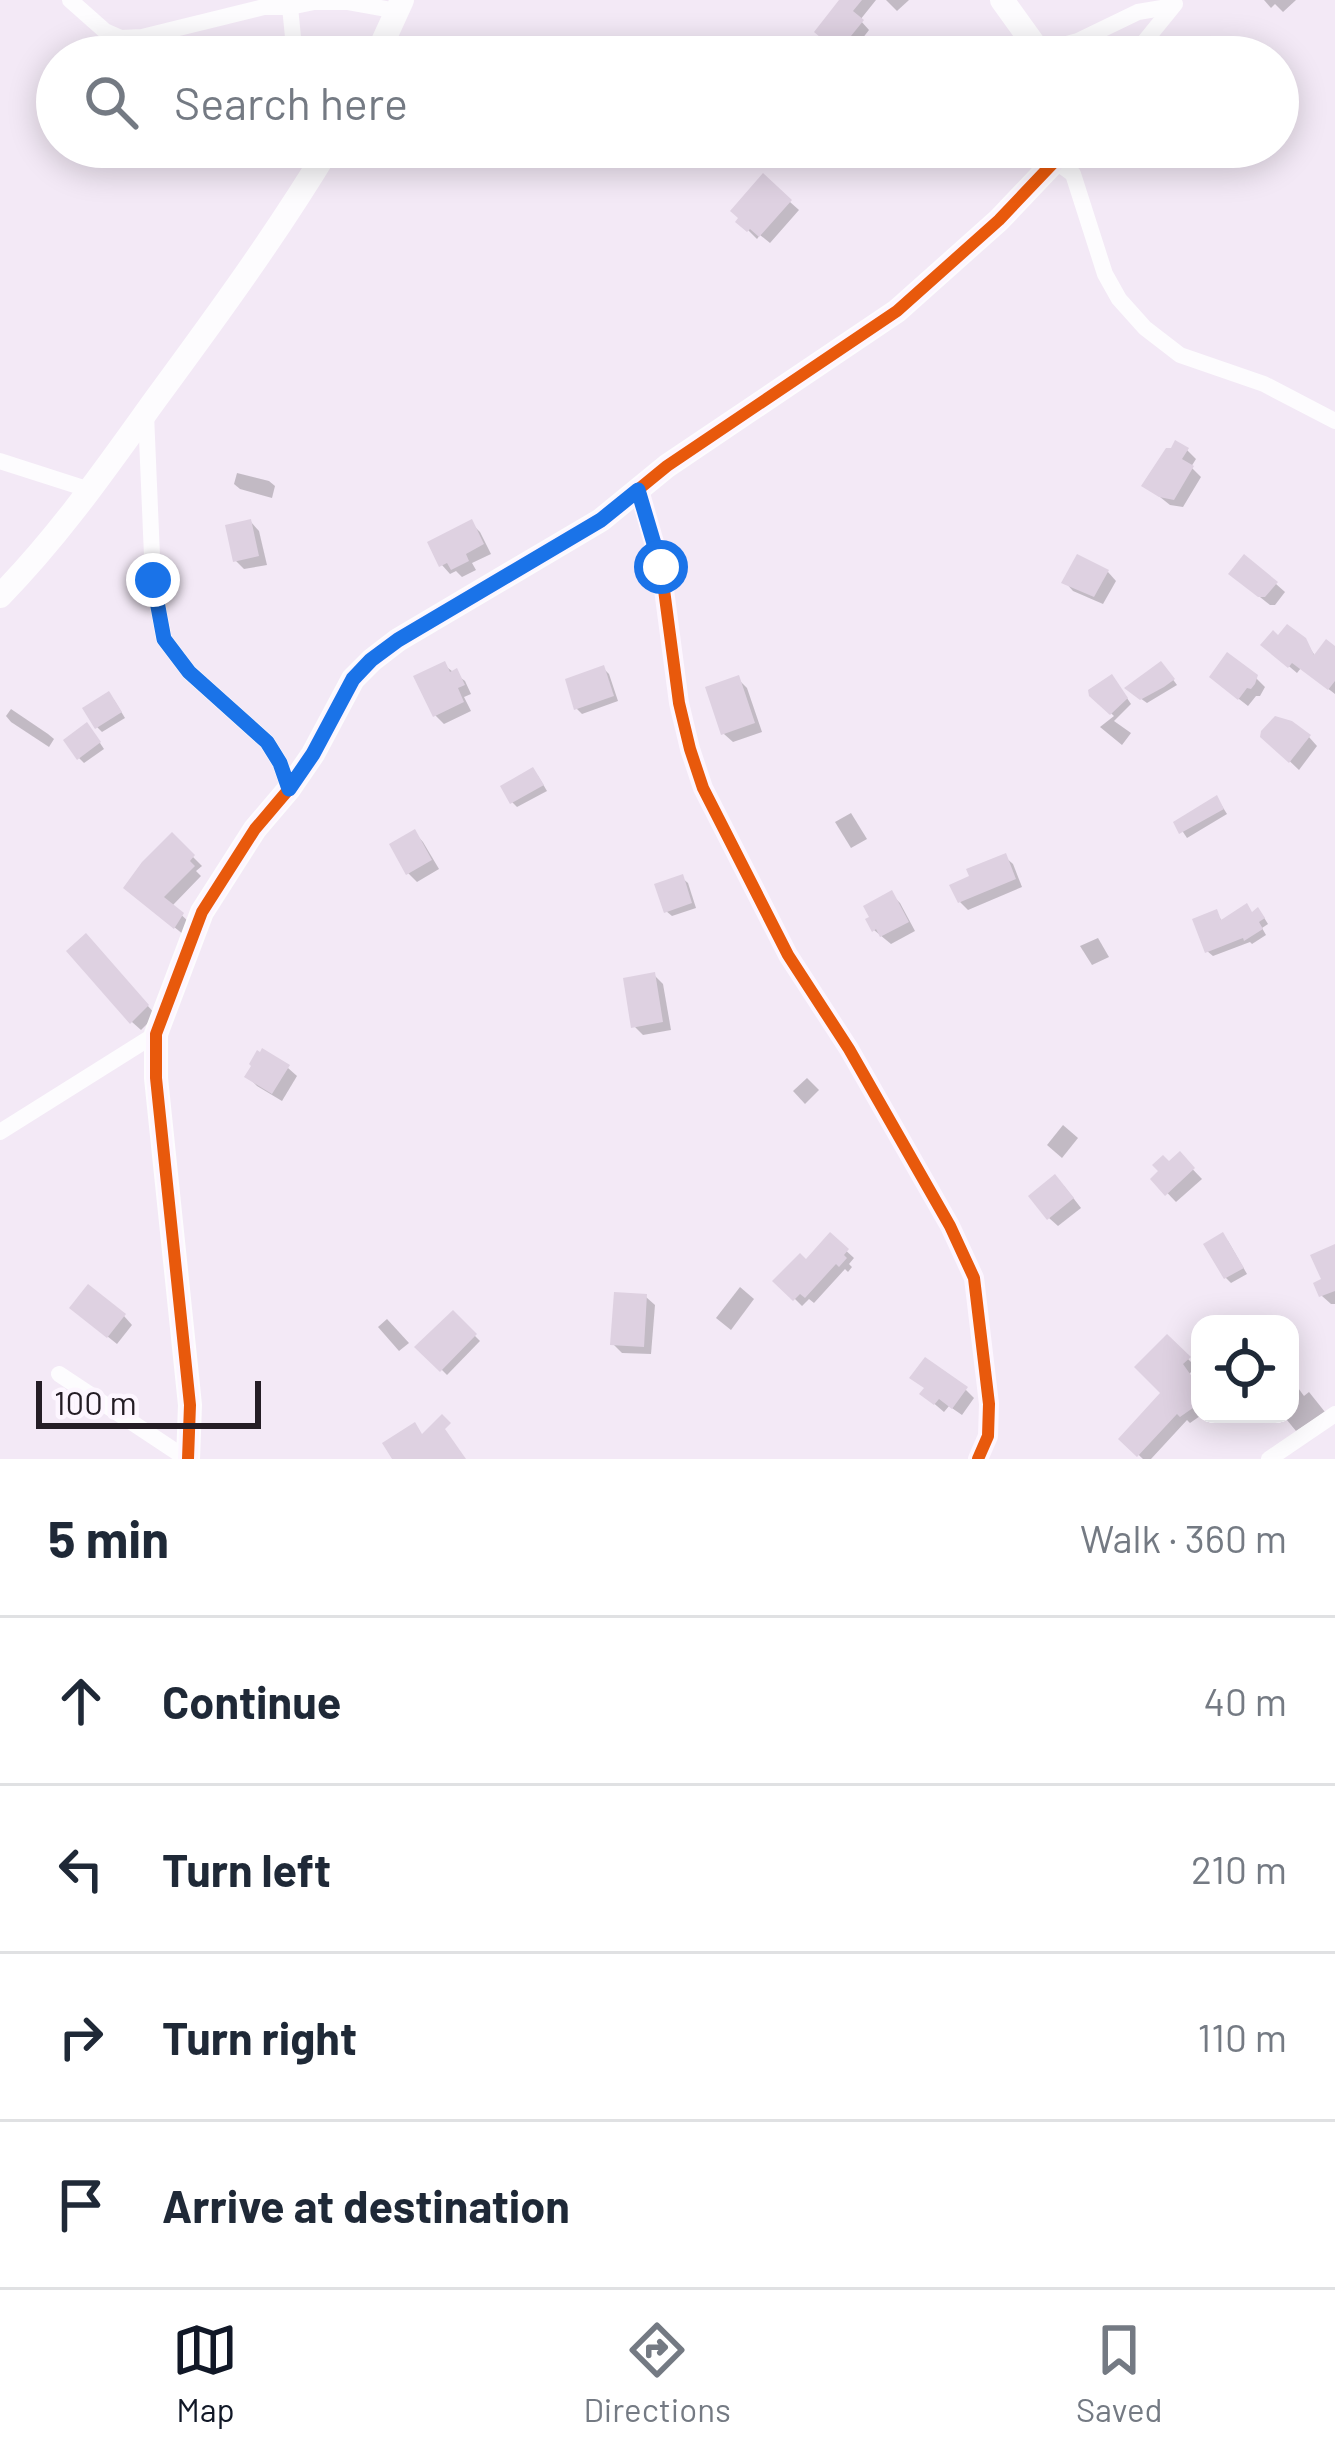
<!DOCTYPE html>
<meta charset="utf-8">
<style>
:root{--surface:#fff;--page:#f6f6f7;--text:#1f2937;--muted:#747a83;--line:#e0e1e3;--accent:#111827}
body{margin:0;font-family:Barlow,sans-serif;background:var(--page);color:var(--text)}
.controls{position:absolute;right:36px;bottom:36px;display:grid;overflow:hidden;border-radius:24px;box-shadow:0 6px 30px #0003}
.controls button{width:108px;height:108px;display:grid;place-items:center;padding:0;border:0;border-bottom:3px solid var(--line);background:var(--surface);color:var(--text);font:60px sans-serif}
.scale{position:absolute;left:36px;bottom:30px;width:225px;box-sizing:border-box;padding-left:12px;border:6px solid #241d25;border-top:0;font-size:33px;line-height:42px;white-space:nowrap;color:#241d25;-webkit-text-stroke:9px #fdf6ff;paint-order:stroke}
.stop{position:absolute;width:36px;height:36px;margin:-27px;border:9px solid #1a73e8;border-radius:50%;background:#fff}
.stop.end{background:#1a73e8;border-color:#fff;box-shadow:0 3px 12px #0008}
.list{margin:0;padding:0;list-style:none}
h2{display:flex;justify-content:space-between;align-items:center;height:156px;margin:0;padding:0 48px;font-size:51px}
h2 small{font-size:39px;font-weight:400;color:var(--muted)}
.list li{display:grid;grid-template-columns:78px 1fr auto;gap:36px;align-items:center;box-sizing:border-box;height:168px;padding:0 48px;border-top:3px solid var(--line)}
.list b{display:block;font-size:45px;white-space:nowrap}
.list em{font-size:39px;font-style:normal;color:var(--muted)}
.icon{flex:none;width:66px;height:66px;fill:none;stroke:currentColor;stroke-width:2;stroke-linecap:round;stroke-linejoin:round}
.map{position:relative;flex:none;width:1335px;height:1459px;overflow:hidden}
.search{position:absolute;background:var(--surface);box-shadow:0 6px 30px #0003;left:36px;right:36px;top:36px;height:132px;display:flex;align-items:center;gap:30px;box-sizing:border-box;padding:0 42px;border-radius:66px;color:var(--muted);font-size:45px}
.sheet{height:828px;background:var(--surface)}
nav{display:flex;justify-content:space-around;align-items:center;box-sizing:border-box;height:168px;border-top:3px solid var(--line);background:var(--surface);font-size:33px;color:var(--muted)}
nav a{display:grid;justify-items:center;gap:6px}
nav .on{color:var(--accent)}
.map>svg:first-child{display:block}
.shadow{fill:#0003}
.building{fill:#ded1e1}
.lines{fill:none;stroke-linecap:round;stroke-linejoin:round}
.street{stroke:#fdfcfe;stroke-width:16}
.secondary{stroke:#fdfcfe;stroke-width:24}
.cycleway-casing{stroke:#fdf6ff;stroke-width:20}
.cycleway{stroke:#e8590c;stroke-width:12}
.route{stroke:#1a73e8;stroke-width:15}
</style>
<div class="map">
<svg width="1335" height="1459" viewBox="0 0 1335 1459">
<rect width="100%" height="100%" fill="#f3e9f6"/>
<g class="shadow">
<polygon points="843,0 876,0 860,20 869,30 848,57 825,39"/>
<polygon points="886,0 909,0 897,11"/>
<polygon points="1264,0 1296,0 1283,12 1275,4 1271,8"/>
<polygon points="763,178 799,210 770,243 760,235 757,239 748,230"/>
<polygon points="1187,450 1196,459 1191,467 1201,477 1183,507 1170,505 1145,485"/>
<polygon points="237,473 269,481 275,486 272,498 240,489 234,484"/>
<polygon points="251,522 259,531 267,565 244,569 236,561"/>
<polygon points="471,523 480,532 491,554 472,563 476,570 462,577 456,571 450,574 442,565"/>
<polygon points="1108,572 1116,581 1103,604 1073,591 1065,582"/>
<polygon points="1241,582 1276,584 1285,592 1275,605 1270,605"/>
<polygon points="1279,639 1304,640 1316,657 1335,650 1335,694 1301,668 1297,673 1271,651"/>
<polygon points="444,665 465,681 471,694 464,697 471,711 444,724 435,715"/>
<polygon points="603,668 609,674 618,701 582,714 576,708"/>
<polygon points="1166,670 1177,685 1147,703 1133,693"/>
<polygon points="1256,678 1265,687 1260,696 1256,696 1248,706 1221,685"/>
<polygon points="738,679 747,688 762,732 733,742 724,734"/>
<polygon points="1117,683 1131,704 1114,721 1131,733 1122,745 1100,727 1114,716 1092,695"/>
<polygon points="114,700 125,718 102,732 97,727"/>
<polygon points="11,709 48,734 54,739 49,747 11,722 6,716"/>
<polygon points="92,731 104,749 84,763 79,758"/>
<polygon points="1263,736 1309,737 1317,746 1299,770"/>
<polygon points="538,776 547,791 517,807 512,802"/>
<polygon points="1217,798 1227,814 1187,838 1177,823"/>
<polygon points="851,813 867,839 851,848 835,822"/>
<polygon points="415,833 423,842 439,869 417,882 408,873"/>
<polygon points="172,836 202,866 196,871 201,876 172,906 191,924 184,935 136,896"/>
<polygon points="1005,857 1013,864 1022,887 968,910 960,902"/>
<polygon points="682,878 688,883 696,908 672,916 666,911"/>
<polygon points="891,894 900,903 915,931 891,944 874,930"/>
<polygon points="1216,913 1223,922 1253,914 1263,916 1268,924 1262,928 1266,935 1252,944 1250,942 1213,956 1207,951"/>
<polygon points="1098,938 1109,957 1092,965 1080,946"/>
<polygon points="94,946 156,1015 141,1030 132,1022"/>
<polygon points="654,975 663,984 671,1030 643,1035 634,1026"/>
<polygon points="288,1068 297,1076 282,1101 257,1086 248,1077"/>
<polygon points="807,1078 819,1090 805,1104 793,1091"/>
<polygon points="1063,1125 1078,1138 1062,1158 1047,1145"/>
<polygon points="1180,1156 1202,1179 1176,1202 1154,1179"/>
<polygon points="1064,1186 1081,1208 1058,1226 1049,1218"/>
<polygon points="830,1236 854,1258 849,1264 852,1267 848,1272 845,1269 814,1303 809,1299 802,1306 777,1281 806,1263"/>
<polygon points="1228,1241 1247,1274 1231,1283 1226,1278"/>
<polygon points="1335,1248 1335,1304 1331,1304 1322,1296"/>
<polygon points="740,1287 754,1299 731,1330 716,1318"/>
<polygon points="646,1297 655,1305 651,1354 622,1353 613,1344"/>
<polygon points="453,1314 480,1341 447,1375 419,1347"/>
<polygon points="82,1316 124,1316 132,1325 117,1344"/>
<polygon points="387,1319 409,1343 399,1351 378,1327"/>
<polygon points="1167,1338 1196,1367 1189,1374 1200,1389 1200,1414 1203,1414 1190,1423 1187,1420 1151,1459 1143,1459 1122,1439 1165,1393"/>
<polygon points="1290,1377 1304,1396 1309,1392 1325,1412 1296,1431 1282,1414 1290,1414"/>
<polygon points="966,1390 974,1398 962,1415 949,1406 944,1412 923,1394"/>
</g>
<g class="building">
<polygon points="839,0 862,0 853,11 864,20 838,52 814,32"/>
<polygon points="763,173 792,200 759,237 750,229 747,232 735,222 738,218 730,211"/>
<polygon points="1175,440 1189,448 1182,459 1194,466 1174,500 1159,497 1141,486 1166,448 1171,448"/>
<polygon points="251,519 259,556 233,562 225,525"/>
<polygon points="472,519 484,544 466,554 469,561 451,570 447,563 439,567 427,542"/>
<polygon points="1077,554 1109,570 1094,597 1061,583"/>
<polygon points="1244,554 1278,582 1265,597 1258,597 1228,574"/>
<polygon points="1287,624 1306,638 1314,655 1326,639 1335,646 1335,681 1328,690 1292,663 1288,668 1260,645 1273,630 1278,635"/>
<polygon points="1227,652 1258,675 1255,684 1251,689 1247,688 1238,700 1209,677"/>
<polygon points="445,661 450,672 457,668 465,685 458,688 464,702 433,717 413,676"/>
<polygon points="1161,661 1175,679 1164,687 1140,700 1124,688"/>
<polygon points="604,665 614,696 574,710 565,679"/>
<polygon points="1112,674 1128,698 1110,715 1089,696 1088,690"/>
<polygon points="739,675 755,723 721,735 705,687"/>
<polygon points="109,691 122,712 95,729 82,708"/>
<polygon points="1275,716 1292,721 1311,735 1289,763 1260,737 1261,731"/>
<polygon points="87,722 101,742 77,760 63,740"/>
<polygon points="533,767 544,785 510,804 500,786"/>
<polygon points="1217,795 1224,809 1179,834 1173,822"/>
<polygon points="415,829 432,860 406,875 389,844"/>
<polygon points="172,832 195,855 190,861 195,866 164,897 184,913 174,929 123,888 142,862"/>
<polygon points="1006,853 1016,879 958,903 949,885 969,876 966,869"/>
<polygon points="683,874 692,903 664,913 654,884"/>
<polygon points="892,890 909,922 880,937 876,929 872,932 865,919 869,917 863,906"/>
<polygon points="1247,903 1252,912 1258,907 1265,918 1259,922 1263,929 1244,941 1243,938 1205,953 1192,919 1217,909 1221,920"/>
<polygon points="86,933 149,1005 130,1024 66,951"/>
<polygon points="655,972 663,1022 631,1028 623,978"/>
<polygon points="262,1048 290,1065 272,1094 244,1077 251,1066 249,1064 257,1050 260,1052"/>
<polygon points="1180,1151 1195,1168 1165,1196 1150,1179 1158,1171 1152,1165 1163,1155 1169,1161"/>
<polygon points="1055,1174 1074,1198 1047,1220 1028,1196"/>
<polygon points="830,1232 849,1249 844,1255 847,1258 839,1267 836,1264 805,1298 800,1294 793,1301 772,1281 800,1253 806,1259"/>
<polygon points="1223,1232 1244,1268 1224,1279 1203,1244"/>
<polygon points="1335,1244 1335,1291 1319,1297 1313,1283 1321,1279 1310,1255"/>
<polygon points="88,1284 126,1314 107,1338 69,1308"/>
<polygon points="614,1292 647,1294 644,1347 610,1345"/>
<polygon points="453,1310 477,1334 440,1372 414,1347"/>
<polygon points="1167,1334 1191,1357 1183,1364 1200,1388 1200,1403 1180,1417 1177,1414 1137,1457 1118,1439 1160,1393 1134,1367"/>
<polygon points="925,1357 968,1387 952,1409 939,1399 934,1405 919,1394 924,1388 909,1378"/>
<polygon points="442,1414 451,1423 445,1429 466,1459 392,1459 382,1443 415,1422 422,1434"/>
</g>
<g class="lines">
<g class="street">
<polyline points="70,0 105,31 121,38 142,37 264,7 290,7 314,2 347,2 397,11"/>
<polyline points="287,1 290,7 295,57"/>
<polyline points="1040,51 1078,41 1138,12 1173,6"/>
<polyline points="1132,57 1175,4"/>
<polyline points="1055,161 1073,174 1105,274 1119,299 1145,328 1180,355 1264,384 1335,421"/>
<polyline points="146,414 153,580 164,639 189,672 267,742 280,763 289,789"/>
<polyline points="0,461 90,490"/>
<polyline points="639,490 661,567 679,703 690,749 703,788 788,955 849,1049 950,1226 974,1278 989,1404 988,1436 978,1459"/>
<polyline points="0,1132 156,1034"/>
<polyline points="59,1374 187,1459"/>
<polyline points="1269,1459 1335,1414"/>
</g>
<g class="secondary">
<polyline points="1002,0 1043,57"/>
<polyline points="376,57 402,0"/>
<path d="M0,596c59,-60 106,-128 155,-196 61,-83 121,-165 174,-253"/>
<polyline points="188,1459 190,1405 156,1078 156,1034 202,912 255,829 289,789 313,754 353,679 372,660 398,640 601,520 667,466 897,311 999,220 1055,161 1062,147"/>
</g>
<g class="cycleway-casing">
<g id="cycleway">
<polyline points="639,490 661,567 679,703 690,749 703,788 788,955 849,1049 950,1226 974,1278 989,1404 988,1436 978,1459"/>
<polyline points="188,1459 190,1405 156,1078 156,1034 202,912 255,829 289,789 313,754 353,679 372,660 398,640 601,520 667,466 897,311 999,220 1055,161 1062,147"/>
</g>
</g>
<use href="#cycleway" class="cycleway"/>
</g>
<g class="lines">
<polyline class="route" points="153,580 164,639 189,672 267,742 280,763 289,789 313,754 353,679 371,660 398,640 601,520 638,490 661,567"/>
</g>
</svg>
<div class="controls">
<button><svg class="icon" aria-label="locate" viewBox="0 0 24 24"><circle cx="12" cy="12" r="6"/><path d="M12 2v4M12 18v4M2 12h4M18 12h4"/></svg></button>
</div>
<div class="scale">100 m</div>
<div class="stop" style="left:661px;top:567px"></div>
<div class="stop end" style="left:153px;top:580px"></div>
<div class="search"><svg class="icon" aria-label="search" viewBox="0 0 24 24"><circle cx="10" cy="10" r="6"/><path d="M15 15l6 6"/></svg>Search here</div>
</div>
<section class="sheet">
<h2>5 min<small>Walk · 360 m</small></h2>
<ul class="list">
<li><svg class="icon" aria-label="ahead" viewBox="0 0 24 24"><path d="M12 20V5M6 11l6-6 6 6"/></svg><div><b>Continue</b></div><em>40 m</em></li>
<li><svg class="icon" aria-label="left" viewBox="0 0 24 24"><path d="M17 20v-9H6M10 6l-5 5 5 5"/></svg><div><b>Turn left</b></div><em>210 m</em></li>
<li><svg class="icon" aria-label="right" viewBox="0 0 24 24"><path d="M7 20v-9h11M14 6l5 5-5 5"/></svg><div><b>Turn right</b></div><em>110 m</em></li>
<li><svg class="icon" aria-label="arrive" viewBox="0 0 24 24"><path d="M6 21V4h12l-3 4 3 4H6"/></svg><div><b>Arrive at destination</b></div></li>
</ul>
</section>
<nav>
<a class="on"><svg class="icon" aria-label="map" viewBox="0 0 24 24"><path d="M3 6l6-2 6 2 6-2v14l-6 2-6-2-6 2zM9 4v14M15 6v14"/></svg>Map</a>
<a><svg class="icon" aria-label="directions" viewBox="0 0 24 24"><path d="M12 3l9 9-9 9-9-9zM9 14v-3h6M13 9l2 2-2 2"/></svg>Directions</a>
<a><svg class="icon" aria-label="saved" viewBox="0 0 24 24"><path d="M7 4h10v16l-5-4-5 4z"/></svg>Saved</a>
</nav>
